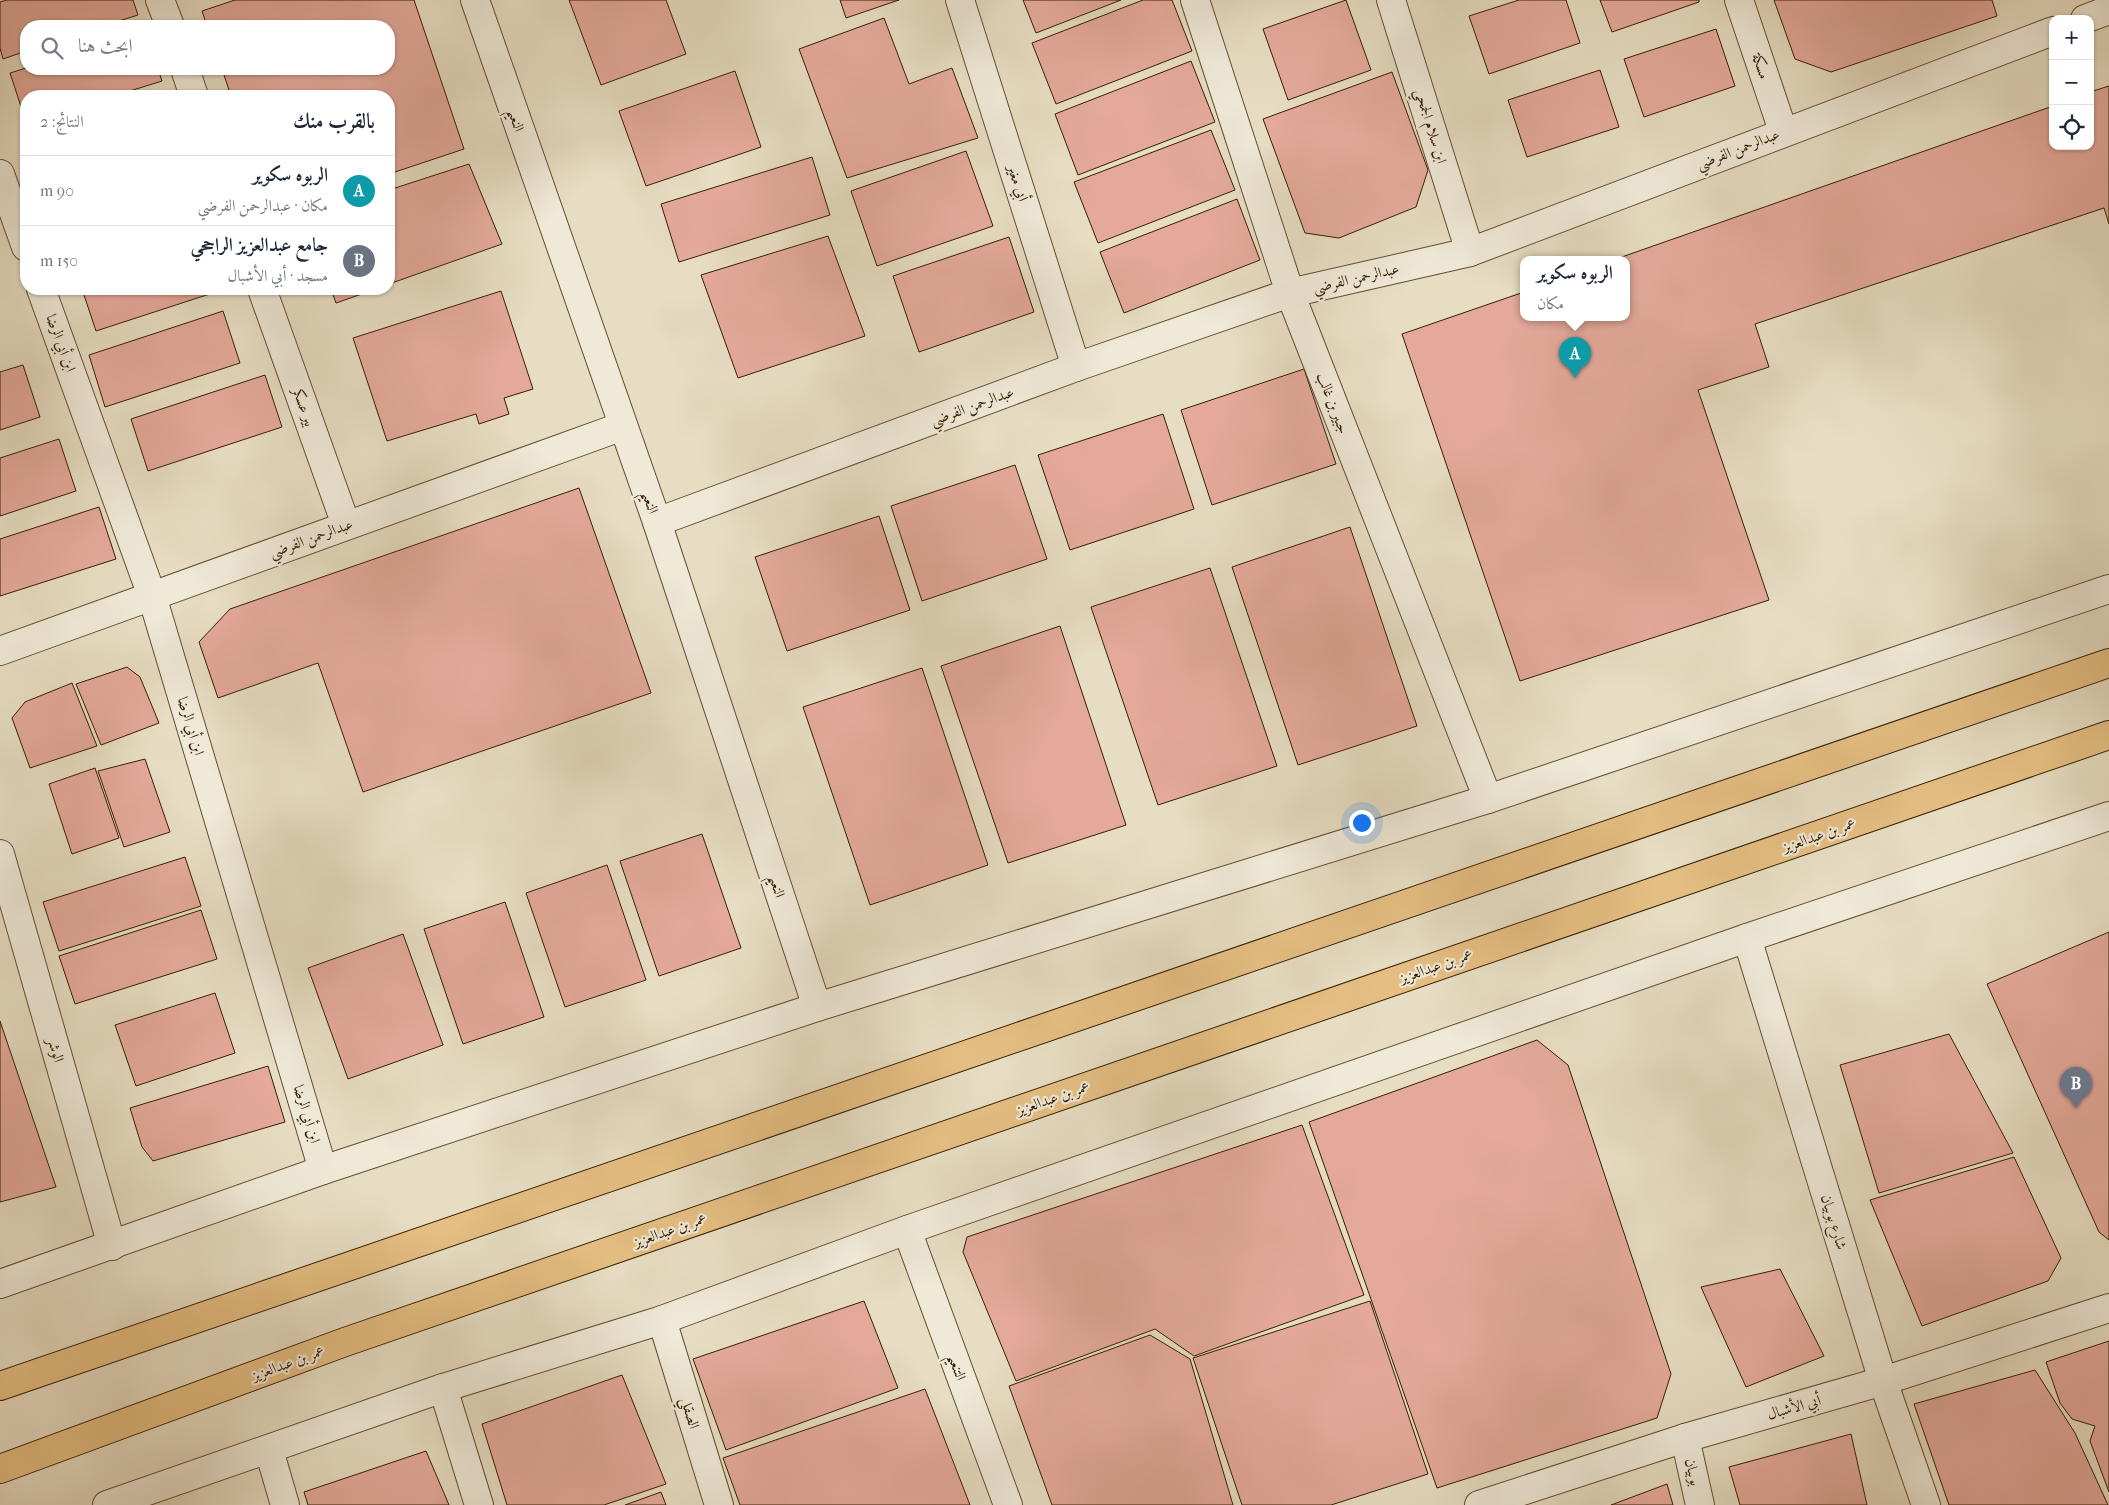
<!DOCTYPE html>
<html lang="ar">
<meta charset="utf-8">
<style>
:root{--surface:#fff;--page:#f6f6f7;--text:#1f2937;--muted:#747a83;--line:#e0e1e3;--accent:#7c3aed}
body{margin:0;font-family:"IM FELL French Canon",Amiri,serif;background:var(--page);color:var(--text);direction:rtl}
.controls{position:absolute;right:15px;top:15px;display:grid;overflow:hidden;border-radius:10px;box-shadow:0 1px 4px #0004}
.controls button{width:45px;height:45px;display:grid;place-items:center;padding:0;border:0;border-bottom:1px solid var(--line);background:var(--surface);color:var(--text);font:25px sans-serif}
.you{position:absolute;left:1361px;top:822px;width:18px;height:18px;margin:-12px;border:4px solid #fff;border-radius:50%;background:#1a73e8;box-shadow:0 0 0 8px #1a73e833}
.badge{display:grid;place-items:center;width:32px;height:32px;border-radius:50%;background:var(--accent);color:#fff;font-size:16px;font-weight:700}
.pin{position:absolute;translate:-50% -41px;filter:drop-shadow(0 1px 2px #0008)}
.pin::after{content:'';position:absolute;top:26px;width:18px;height:15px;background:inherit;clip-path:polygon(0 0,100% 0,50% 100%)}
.popup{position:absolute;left:1520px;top:256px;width:110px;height:65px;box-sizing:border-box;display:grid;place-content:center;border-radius:10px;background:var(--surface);filter:drop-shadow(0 1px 4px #0005);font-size:16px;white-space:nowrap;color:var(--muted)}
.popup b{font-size:19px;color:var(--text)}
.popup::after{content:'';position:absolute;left:50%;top:100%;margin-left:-10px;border:10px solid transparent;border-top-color:var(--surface)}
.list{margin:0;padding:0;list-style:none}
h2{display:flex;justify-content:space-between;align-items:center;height:65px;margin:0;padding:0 20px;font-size:21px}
h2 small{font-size:16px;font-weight:400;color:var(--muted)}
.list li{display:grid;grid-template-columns:32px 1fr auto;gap:15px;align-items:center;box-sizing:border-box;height:70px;padding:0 20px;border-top:1px solid var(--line)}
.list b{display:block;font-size:19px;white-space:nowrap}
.list p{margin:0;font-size:16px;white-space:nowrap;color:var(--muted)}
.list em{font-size:16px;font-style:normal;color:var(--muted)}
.icon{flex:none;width:28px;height:28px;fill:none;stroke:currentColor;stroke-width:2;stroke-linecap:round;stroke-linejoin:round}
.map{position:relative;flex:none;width:2109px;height:1505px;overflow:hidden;direction:ltr}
.search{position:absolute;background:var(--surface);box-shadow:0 1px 4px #0004;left:20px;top:20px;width:375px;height:55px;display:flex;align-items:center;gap:12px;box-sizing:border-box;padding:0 18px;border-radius:20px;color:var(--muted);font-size:19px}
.panel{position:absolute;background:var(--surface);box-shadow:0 1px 4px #0004;left:20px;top:90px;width:375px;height:205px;border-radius:20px;direction:rtl}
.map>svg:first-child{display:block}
.building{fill:#e4a99b;stroke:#351f00}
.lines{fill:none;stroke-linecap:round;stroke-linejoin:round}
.minor-casing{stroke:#624e31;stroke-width:30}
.major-casing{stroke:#351f00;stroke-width:30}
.minor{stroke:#efe9d8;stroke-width:28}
.major{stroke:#e4be82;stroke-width:28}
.labels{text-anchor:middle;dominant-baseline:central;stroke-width:4.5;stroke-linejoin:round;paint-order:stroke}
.street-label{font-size:15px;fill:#351f00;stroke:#efe9d8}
</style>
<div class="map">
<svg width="2109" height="1505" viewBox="0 0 2109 1505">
<rect width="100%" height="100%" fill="#e7ddc3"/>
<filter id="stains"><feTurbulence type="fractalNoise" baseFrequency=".004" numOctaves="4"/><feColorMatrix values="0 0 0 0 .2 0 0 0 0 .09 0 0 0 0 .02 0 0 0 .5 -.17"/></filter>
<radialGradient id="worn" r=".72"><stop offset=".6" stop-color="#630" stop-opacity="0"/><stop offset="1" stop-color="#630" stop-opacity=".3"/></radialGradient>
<g class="building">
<polygon points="7,0 133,0 138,15 103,26 26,26 26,51 3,59 0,48 0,2"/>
<polygon points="235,0 414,0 464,149 389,174 389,96 231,96 222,69 389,69 389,26 207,26 202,11"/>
<polygon points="569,0 666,0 686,54 601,85"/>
<polygon points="840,0 899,0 846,18"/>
<polygon points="1023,0 1121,0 1036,33"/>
<polygon points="1143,0 1172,0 1192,51 1056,104 1032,43"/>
<polygon points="1346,0 1371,70 1288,100 1263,29"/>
<polygon points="1519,0 1566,0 1580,43 1489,74 1469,16"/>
<polygon points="1600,0 1699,0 1699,2 1612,32"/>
<polygon points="1774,0 1992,0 1997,16 1831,72 1795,59"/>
<polygon points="884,18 909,84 952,68 978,138 847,178 799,49"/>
<polygon points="1716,29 1735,86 1644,117 1624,59"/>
<polygon points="1191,61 1215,122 1078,175 1055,114"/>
<polygon points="26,68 158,69 162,81 114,96 26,96 26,122 10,73"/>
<polygon points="1600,70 1619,127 1527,157 1508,100"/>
<polygon points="735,71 761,147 646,186 619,111"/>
<polygon points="1392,72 1428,170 1416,207 1339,238 1305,233 1263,119"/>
<polygon points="2109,86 2109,224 2104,208 1755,324 1769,367 1698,390 1769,600 1520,681 1402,334 1524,292 1524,317 1626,317 1626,259 1616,259 2053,106 2053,146 2090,146 2090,92"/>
<polygon points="1211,130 1235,190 1098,243 1074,182"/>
<polygon points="966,151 993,226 877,266 851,191"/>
<polygon points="812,157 830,215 679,262 661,204"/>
<polygon points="469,164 502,244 389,284 389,190"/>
<polygon points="1237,199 1260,260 1124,313 1100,252"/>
<polygon points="828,236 865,336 738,378 701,275"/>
<polygon points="1009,237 1034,312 919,352 893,276"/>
<polygon points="82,289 225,289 96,331"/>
<polygon points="331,289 376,289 336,303"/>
<polygon points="501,291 533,389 504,398 509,414 479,424 476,414 387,441 353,338"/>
<polygon points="223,311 240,363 105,407 89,355"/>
<polygon points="23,365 40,417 0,430 0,372"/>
<polygon points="1304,369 1336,464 1212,505 1181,410"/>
<polygon points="265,375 282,427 148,471 131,419"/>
<polygon points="1163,414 1194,509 1070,550 1038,455"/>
<polygon points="59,439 76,491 0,516 0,458"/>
<polygon points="1015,465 1047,559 922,601 891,506"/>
<polygon points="579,488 651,693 363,792 318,663 218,698 199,642 230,609"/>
<polygon points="99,507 116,559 0,596 0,539"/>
<polygon points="879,516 910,610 787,651 755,557"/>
<polygon points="1350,527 1417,726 1298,765 1232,567"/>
<polygon points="1210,568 1277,766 1158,805 1091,607"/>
<polygon points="1060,626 1126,825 1008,863 941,666"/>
<polygon points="127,667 140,677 159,723 101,745 76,684"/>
<polygon points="922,668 988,865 870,905 803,707"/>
<polygon points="72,683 97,746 30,768 12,718 25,702"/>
<polygon points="145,759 170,832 124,847 98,771"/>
<polygon points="95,768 119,838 72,854 49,784"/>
<polygon points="702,834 741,948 659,976 620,861"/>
<polygon points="185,857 201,906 59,951 43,902"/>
<polygon points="607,865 646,980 565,1007 526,893"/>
<polygon points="505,902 544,1017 463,1044 424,929"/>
<polygon points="201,910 217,959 75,1004 59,956"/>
<polygon points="2109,932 2109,1240 2099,1232 1987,984"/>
<polygon points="403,934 443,1045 348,1079 308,968"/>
<polygon points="215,993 235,1053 136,1086 115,1025"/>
<polygon points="0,1021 56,1187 0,1202"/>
<polygon points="1949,1034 2013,1153 1879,1193 1840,1065"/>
<polygon points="1537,1040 1568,1065 1671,1374 1657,1418 1437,1488 1309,1122"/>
<polygon points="268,1066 285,1122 153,1161 142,1147 130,1108"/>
<polygon points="1302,1125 1364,1295 1194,1356 1155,1329 1016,1381 963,1252 967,1237"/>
<polygon points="2014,1157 2061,1258 2048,1281 1922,1326 1870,1200"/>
<polygon points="1780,1269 1824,1356 1746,1387 1701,1287"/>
<polygon points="864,1301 898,1388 726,1450 693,1359"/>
<polygon points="1370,1301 1428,1474 1331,1505 1242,1505 1193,1358"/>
<polygon points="1150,1335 1190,1359 1233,1505 1052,1505 1009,1386"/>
<polygon points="2109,1341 2109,1492 2090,1441 2095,1426 2072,1419 2060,1403 2046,1362"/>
<polygon points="2035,1370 2075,1433 2108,1505 1949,1505 1914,1404"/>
<polygon points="622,1375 666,1484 604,1505 507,1505 482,1424"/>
<polygon points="925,1389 970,1505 740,1505 723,1458"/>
<polygon points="1851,1434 1867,1505 1740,1505 1729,1467"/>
<polygon points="426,1451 449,1505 308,1505 304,1492"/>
<polygon points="1667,1484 1673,1505 1611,1505"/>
<polygon points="661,1492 666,1505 625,1505"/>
</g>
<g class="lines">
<g class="minor-casing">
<g id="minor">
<polyline points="160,0 170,26"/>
<polyline points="475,0 657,522 817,1007"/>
<polyline points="960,0 1076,367"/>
<polyline points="1195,0 1290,293 1488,799"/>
<polyline points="1391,0 1470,252"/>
<polyline points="1739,0 1783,131"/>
<polyline points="2085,19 2109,10"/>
<polyline points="185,69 194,96"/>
<polyline points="0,174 26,247"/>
<polyline points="41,289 152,596 323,1170"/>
<polyline points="262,289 346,525"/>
<polyline points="657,522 1076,367 1290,293 1470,252 2053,31"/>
<polyline points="0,651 623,426"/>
<polyline points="0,854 112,1246"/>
<polyline points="1747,938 1883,1381 1926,1505"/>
<polyline points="907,1230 1008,1505"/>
<polyline points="0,1284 323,1170 817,1007 1488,799 2109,589"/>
<polyline points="662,1320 719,1505"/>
<polyline points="443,1388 479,1505"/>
<polyline points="1685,1438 1700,1505"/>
<polyline points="269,1450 285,1505"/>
<polyline points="107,1505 443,1388 662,1320 907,1230 1747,938 2109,816"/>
<polyline points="1479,1505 1685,1438 1883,1381 2109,1308"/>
</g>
</g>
<g class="major-casing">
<g id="major">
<polyline points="0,1386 2109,663"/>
<polyline points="0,1469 345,1342 2109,735"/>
</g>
</g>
<use href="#minor" class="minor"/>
<use href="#major" class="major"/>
</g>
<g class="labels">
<g class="street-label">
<text transform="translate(1761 66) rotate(72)">مسكة</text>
<text transform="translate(516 120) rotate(71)">النعيم</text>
<text transform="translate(1431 126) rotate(73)">ابن سلام الجمحي</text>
<text transform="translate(1738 149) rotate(-21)">عبدالرحمن الفرضي</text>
<text transform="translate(1018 183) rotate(72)">أبي مغير</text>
<text transform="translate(1356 278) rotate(-13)">عبدالرحمن الفرضي</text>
<text transform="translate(61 343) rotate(70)">ابن أبي الرضا</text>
<text transform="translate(1333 403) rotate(69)">جبير بن غالب</text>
<text transform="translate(972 406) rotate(-20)">عبدالرحمن الفرضي</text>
<text transform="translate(304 407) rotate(71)">بير عسكر</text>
<text transform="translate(650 502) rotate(70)">النعيم</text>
<text transform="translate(311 538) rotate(-20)">عبدالرحمن الفرضي</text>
<text transform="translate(191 726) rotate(73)">ابن أبي الرضا</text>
<text transform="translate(1819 835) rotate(-19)">عمر بن عبدالعزيز</text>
<text transform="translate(777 886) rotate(72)">النعيم</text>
<text transform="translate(1436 966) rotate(-19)">عمر بن عبدالعزيز</text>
<text transform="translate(56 1050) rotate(74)">الوشر</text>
<text transform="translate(1053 1098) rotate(-19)">عمر بن عبدالعزيز</text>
<text transform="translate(307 1114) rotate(73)">ابن أبي الرضا</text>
<text transform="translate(1834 1222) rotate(73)">شارع بوبيان</text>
<text transform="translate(670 1230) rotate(-19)">عمر بن عبدالعزيز</text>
<text transform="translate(288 1363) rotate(-20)">عمر بن عبدالعزيز</text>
<text transform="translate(957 1367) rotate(70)">التنعيم</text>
<text transform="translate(1794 1407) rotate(-16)">أبي الأشبال</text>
<text transform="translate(690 1413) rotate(73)">الصقلي</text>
<text transform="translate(1693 1472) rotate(77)">بوبيان</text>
</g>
</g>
<rect width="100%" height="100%" filter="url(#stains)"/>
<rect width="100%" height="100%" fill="url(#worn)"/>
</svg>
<div class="controls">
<button>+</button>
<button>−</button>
<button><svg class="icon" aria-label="locate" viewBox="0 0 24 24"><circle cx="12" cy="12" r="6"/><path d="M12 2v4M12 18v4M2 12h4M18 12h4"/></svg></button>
</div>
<div class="you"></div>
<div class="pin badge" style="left:1575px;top:378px;background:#0f9aa8">A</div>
<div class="popup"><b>الربوه سكوير</b>مكان</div>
<div class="pin badge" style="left:2076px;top:1108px;background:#6b7280">B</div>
<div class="search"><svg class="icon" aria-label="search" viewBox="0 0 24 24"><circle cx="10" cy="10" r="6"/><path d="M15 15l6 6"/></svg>ابحث هنا</div>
<section class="panel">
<h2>بالقرب منك<small>النتائج: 2</small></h2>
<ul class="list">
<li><span class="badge" style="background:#0f9aa8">A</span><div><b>الربوه سكوير</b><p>مكان · عبدالرحمن الفرضي</p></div><em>90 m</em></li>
<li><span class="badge" style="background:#6b7280">B</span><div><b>جامع عبدالعزيز الراجحي</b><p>مسجد · أبي الأشبال</p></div><em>150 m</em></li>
</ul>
</section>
</div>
